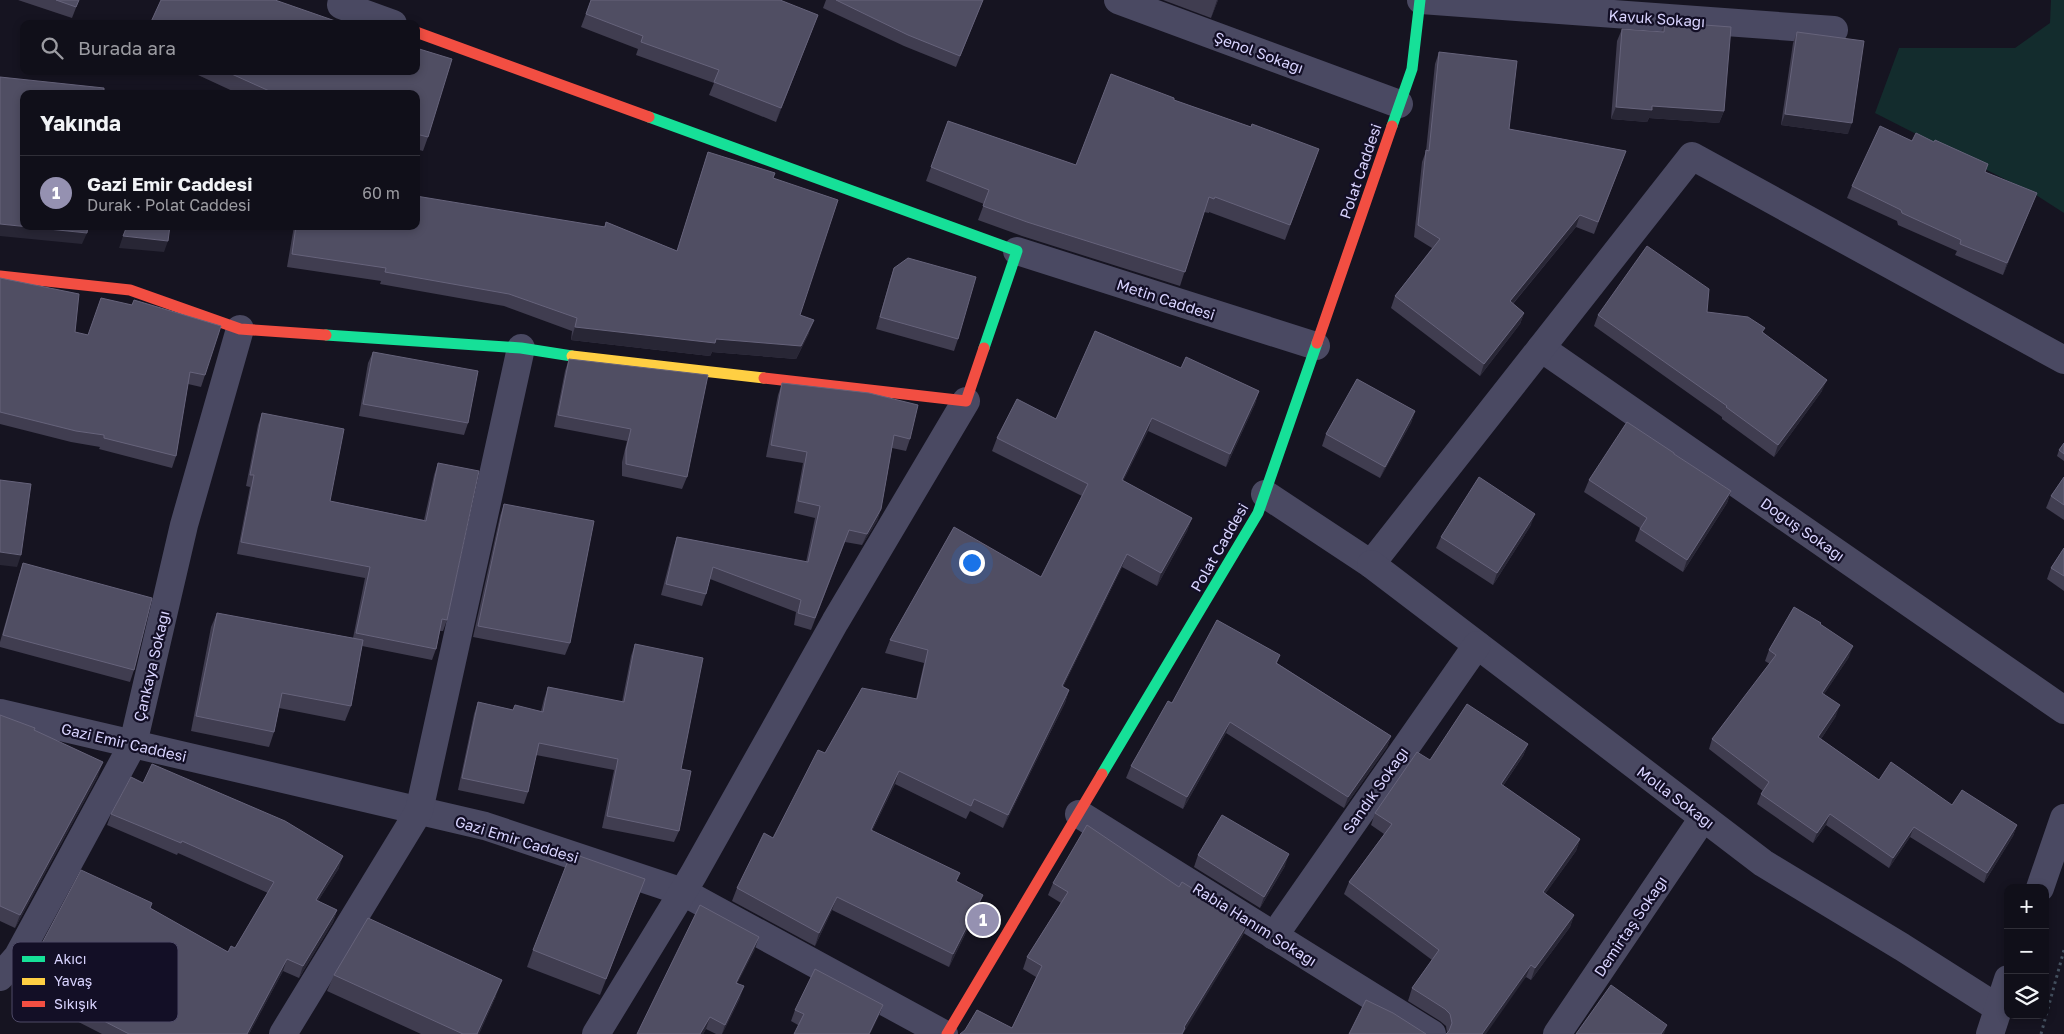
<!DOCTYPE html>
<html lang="tr">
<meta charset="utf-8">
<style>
:root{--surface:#100f19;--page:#1e1d26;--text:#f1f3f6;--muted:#9c9ca2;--line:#302f38;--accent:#9591b1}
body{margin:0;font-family:"Golos Text",sans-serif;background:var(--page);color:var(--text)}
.controls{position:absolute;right:15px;bottom:15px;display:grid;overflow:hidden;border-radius:10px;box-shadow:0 2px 8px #0003}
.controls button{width:45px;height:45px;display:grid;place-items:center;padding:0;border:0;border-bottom:1px solid var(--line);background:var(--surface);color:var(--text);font:25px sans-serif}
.you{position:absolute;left:971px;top:562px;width:18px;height:18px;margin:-12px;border:4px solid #fff;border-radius:50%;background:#1a73e8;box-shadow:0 0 0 8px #1a73e833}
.badge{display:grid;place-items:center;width:32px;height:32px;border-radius:50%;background:var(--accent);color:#fff;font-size:16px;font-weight:700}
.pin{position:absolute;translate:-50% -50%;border:2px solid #fff;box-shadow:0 1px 5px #0006}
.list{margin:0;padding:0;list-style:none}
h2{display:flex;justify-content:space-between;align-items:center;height:65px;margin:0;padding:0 20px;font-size:21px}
h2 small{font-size:16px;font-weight:400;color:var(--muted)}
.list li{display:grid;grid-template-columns:32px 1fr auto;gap:15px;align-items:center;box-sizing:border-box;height:75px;padding:0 20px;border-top:1px solid var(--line)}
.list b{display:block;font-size:19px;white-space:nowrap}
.list p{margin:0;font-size:16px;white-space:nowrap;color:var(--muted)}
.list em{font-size:16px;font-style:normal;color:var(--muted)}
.icon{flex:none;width:28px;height:28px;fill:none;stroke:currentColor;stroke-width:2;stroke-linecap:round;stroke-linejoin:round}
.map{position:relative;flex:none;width:2064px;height:1034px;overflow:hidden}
.search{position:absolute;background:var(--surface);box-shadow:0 2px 8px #0003;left:20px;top:20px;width:400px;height:55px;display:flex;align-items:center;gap:12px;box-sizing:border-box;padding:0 18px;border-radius:10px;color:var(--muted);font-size:19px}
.panel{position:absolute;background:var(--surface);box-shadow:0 2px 8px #0003;left:20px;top:90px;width:400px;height:140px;border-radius:10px}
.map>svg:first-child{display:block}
.green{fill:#132c2d}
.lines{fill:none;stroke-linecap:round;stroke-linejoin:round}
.path{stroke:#44505f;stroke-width:3;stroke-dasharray:2.5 4;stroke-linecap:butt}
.street{stroke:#4a4962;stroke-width:28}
.fast{stroke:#16e098;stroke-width:11}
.slow{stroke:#ffcf43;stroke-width:11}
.jam{stroke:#f24e42;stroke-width:11}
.wall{fill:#403d50}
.shaded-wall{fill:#282635}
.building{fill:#504e63;stroke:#66637b}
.labels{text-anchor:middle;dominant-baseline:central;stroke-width:4.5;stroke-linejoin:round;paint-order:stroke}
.street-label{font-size:15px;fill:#d9d4ff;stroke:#130f26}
.key{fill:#130f26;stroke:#4e4a67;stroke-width:1}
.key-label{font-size:14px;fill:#d9d4ff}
</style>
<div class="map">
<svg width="2064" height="1034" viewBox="0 0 2064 1034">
<rect width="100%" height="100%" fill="#161421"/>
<polygon class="green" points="2051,0 2064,0 2064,213 2036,195 1875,113 1899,48 2015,48 2050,23"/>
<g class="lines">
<polyline class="path" points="2041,1034 2064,950"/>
<g class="street">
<polyline points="342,0 341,5 393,24"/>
<polyline points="1118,0 1399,104"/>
<polyline points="1421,0 1834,30"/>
<polyline points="1017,251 1316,346"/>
<polyline points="1541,348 2064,710"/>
<polyline points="1265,494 1371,564 1692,156 2064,360"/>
<polyline points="1371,564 1763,863 1902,947 1998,1008"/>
<polyline points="0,713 485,826 683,892 944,1034"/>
<polyline points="1079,814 1432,1034"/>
<polyline points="2040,888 2064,818"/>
<polyline points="1274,936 1477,645"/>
<polyline points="0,977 18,956 133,744 184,525 240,329"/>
<polyline points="283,1034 419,811 521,348"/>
<polyline points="596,1034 693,875 835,622 966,401"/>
<polyline points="1557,1034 1703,818"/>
<polyline points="1990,1034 2008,979"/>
</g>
<g class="fast">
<polyline points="649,117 1017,251 984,348"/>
<polyline points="1392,126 1412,69 1420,0"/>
<polyline points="326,335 521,348 572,356"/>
<polyline points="1102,774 1258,513 1317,343"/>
</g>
<polyline class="slow" points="572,356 764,378"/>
<g class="jam">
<polyline points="416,32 649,117"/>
<polyline points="0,276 130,290 240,329 326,335"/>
<polyline points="1317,343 1392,126"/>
<polyline points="764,378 966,401 984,348"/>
<polyline points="947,1034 1102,774"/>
</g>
</g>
<g class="wall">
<polygon points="18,0 79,0 72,18"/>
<polygon points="591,0 813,28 776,122 709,95 714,83 636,55 638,49 581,27"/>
<polygon points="826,0 983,0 956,67 904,46 823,8"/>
<polygon points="1163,0 1218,0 1211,18"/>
<polygon points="1665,22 1724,111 1719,123 1649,118 1647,122 1611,119 1617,41 1622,29 1661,32"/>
<polygon points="1797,32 1848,134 1781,125 1793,43"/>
<polygon points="1439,52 1509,129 1626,151 1594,234 1576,227 1513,304 1524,313 1520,324 1480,376 1391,308 1395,296 1432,248 1414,237 1422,162 1426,151 1435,64"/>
<polygon points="199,71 416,71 428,137 423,151 416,149 416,94 239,94 198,75"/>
<polygon points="1174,100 1251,127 1319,149 1285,240 1209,212 1209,213 1204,212 1180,286 1022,236 978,220 984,204 926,181 948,121 1076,165"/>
<polygon points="1912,141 1985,172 2032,205 2003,275 1955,255 1957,251 1898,225 1897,221 1847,198 1852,186"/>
<polygon points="708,152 773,178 800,315 809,333 796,359 712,352 710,356 571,340 572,331 504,306 380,284 381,281 287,267 294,226 604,227 606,222 677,251"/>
<polygon points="894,268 958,339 954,351 876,329 890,280"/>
<polygon points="0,278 75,332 205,375 201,387 188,384 176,456 172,468 99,449 100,447 71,442 0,424"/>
<polygon points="1707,312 1763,332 1822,391 1774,457 1722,419 1722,417 1594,326 1598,315"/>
<polygon points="373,352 468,423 464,435 359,416 368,363"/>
<polygon points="569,359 687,477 682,489 622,476 622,462 627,441 554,427 565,371"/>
<polygon points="1181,368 1259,391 1255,404 1226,467 1148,431 1123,481 1192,518 1187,531 1157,586 1122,567 1063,687 1069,690 1065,703 1003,828 970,811 966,819 895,784 872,831 957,882 978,908 949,967 832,910 815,946 732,901 737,888 773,838 825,753 916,699 924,663 885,653 890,640 1041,577 1082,496 992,451 997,438 1056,419"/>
<polygon points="782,383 910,439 906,451 892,448 881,509 877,521 862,545 845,542 811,630 794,625 796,612 710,579 706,594 702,606 661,595 673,549 677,537 806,562 815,518 794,513 803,463 766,457 778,395"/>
<polygon points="1415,411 1411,423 1380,478 1322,446 1326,434"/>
<polygon points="262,413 330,501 424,520 434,475 438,463 447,620 443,631 440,631 436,649 432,660 362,646 351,706 345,721 279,708 274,732 269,747 191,731 211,627 217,613 353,638 365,578 237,554 250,487 246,486 258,425"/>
<polygon points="2064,443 2064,461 2057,456 2059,450"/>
<polygon points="1674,454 1731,491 1727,503 1683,572 1635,541 1640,528 1584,492 1589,480"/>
<polygon points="2064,477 2064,520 2046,508 2051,496"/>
<polygon points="504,504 570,643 565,655 473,637 500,516"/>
<polygon points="1531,525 1493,585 1436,548 1441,537"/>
<polygon points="2064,548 2064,591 2047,579 2051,568"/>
<polygon points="23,563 134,670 130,682 0,647 0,642 19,575"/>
<polygon points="1820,624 1849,657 1824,694 1836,716 1821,739 1879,780 1952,805 2017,825 2013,836 1984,883 1910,837 1889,868 1826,825 1813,843 1757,804 1761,794 1763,791 1709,749 1712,739 1770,664 1765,661 1769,650"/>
<polygon points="635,644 681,769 679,831 674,842 602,828 614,770 536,755 528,792 524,804 458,790 474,714 478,702 513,710 541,711 544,699 548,687 622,702 631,656"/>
<polygon points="1280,655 1277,663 1391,736 1387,747 1344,808 1226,733 1183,809 1126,778 1131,766 1172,703"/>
<polygon points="0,715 98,776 15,928 0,921"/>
<polygon points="1528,744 1523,756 1503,786 1580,839 1576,851 1545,894 1574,915 1570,927 1531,980 1526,977 1447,1033 1446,1026 1440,1021 1408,1001 1412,988 1432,960 1344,894 1349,882 1384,834 1371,825 1375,813 1430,760"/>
<polygon points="111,814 339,868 318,901 337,910 333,922 299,978 283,971 249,1034 102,1034 18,991 23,979 152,903 150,908 228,952 235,948 268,893 178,853 177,855 107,825"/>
<polygon points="1198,855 1285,866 1260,908 1194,867"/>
<polygon points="1053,883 1179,887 1248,923 1243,935 1184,1031 1012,1028 1036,977 1023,969 1027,957 1061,903 1048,895"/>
<polygon points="639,895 600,995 527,967 533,950"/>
<polygon points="755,949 737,983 740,998 722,1034 716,1034 706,1029 703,1034 637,1034"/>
<polygon points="334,975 496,996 479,1034 421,1034 327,991"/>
<polygon points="883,1005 879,1016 798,1025 791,1021 795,1010"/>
</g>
<g class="shaded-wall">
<polygon points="1217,0 1218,0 1211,18"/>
<polygon points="818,15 813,28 776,122 781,108"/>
<polygon points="1652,106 1724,111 1719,123 1649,118 1647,122 1611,119 1616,107"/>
<polygon points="1785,114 1852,123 1848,134 1781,125"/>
<polygon points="2037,193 2032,205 2003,275 2007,263"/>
<polygon points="1580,215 1576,227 1505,313 1510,301"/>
<polygon points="0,224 87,233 82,244 0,236"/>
<polygon points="123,236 168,241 164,252 119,248"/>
<polygon points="1524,313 1520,324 1480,376 1484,364"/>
<polygon points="814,320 809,333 796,359 712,352 710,356 571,340 575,327 716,339"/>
<polygon points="1827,380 1822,391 1774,457 1778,445"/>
<polygon points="1259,391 1255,404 1226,467 1230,454"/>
<polygon points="1415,411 1411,423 1380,478 1385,467"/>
<polygon points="1152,418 1148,431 1117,493 1122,480"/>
<polygon points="1731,491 1727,503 1683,572 1687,560"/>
<polygon points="881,509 877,521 862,545 867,534"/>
<polygon points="1535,514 1531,525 1493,585 1497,573"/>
<polygon points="1192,518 1187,531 1157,586 1161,573"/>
<polygon points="0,552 21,555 17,567 0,565"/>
<polygon points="1127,554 1122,567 1057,699 1062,686"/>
<polygon points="1853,646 1849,657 1818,703 1822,693"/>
<polygon points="1069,690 1065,703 1003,828 1008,815"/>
<polygon points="1840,705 1836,716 1815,748 1818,737"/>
<polygon points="1230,722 1226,733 1183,809 1187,797"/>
<polygon points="1391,736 1387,747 1344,808 1348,797"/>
<polygon points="1528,744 1523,756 1496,796 1501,784"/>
<polygon points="103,762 98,776 15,928 20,915"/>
<polygon points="899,771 895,784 866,843 871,830"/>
<polygon points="1830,814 1826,825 1813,843 1817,833"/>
<polygon points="2017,825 2013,836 1984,883 1987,873"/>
<polygon points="1914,827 1910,837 1889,868 1893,858"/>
<polygon points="1580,839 1576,851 1538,904 1543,892"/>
<polygon points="1289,854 1285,866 1260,908 1264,897"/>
<polygon points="343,856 339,868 311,912 316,900"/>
<polygon points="983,895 978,908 949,967 953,954"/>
<polygon points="837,897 832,910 815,946 819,933"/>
<polygon points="337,910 333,922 299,978 303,966"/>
<polygon points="1574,915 1570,927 1531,980 1535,968"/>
<polygon points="1248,923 1243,935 1183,1034 1181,1034 1184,1027"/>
<polygon points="759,937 755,949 732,994 736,983"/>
<polygon points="287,959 283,971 249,1034 247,1034"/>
<polygon points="1531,965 1526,977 1486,1034 1482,1034"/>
<polygon points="502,980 496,996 479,1034 477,1034"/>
<polygon points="744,986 740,998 722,1034 725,1025"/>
<polygon points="883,1005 879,1016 870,1034 869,1034"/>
<polygon points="710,1017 706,1029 703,1034 700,1034"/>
<polygon points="1667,1025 1664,1034 1661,1034"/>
</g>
<g class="building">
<polygon points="56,0 79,0 76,7"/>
<polygon points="161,0 275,0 344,24 150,24"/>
<polygon points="591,0 780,0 818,15 781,108 714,82 719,70 641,42 643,36 586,14"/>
<polygon points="836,0 983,0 960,56 908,35"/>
<polygon points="1665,22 1731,27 1724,111 1652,106 1652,110 1616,107 1622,29 1664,32"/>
<polygon points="1797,32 1864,41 1852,123 1785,114"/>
<polygon points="416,48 452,59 428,137 416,134 416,94 276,94 225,71 416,71"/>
<polygon points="1439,52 1517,61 1509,129 1626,151 1598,222 1580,215 1510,301 1524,313 1484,364 1395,296 1440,239 1418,225 1426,150 1429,151"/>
<polygon points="1111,74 1174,98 1174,100 1251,127 1252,124 1319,149 1290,225 1215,197 1214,199 1209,197 1185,272 1027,222 983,206 989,190 931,167 948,121 1076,165"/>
<polygon points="0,77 104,88 104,94 24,94 24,226 88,226 87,233 0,224"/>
<polygon points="1880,126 1912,141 1916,133 1934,142 1935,140 1988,164 1985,172 2037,193 2007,263 1960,244 1961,240 1902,213 1901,210 1852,186"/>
<polygon points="708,152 775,173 773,178 838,200 800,315 814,320 801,346 716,339 715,343 575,327 577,318 509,294 385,272 386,268 292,254 296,226 416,226 416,196 605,227 606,222 677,251"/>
<polygon points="127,226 170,226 168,241 123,236"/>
<polygon points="1647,246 1709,289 1707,312 1748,317 1765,328 1762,332 1827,380 1778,445 1726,407 1727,406 1598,315"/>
<polygon points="908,258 976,277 958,339 880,317 894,268"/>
<polygon points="0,278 79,294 75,332 88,335 101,298 132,305 134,300 221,326 205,375 190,372 176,456 104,438 104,435 76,431 0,412"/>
<polygon points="1095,331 1181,368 1186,357 1259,391 1230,454 1152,418 1122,480 1192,518 1161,573 1127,554 1062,686 1069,690 1008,815 974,799 971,806 899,771 871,830 960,873 956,881 983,895 953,954 837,897 819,933 737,888 764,833 773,838 818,750 825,753 862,688 917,699 928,650 890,640 954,527 1041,577 1088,484 997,438 1017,399 1056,419"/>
<polygon points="373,352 478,371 468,423 363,404"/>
<polygon points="569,359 708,375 687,477 626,464 626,450 631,429 558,415"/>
<polygon points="1357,379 1415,411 1385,467 1326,434"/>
<polygon points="782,383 869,393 918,405 910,439 894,435 881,509 867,534 849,530 815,618 798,613 801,600 713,567 706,594 666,584 677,537 808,562 820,506 798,501 807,452 771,445"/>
<polygon points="262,413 344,429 330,501 426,521 438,463 479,471 447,620 442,619 436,649 356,633 370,567 241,542 254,475 250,475"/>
<polygon points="1627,422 1674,453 1674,454 1731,491 1687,560 1640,529 1647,518 1589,480"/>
<polygon points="2064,443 2064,454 2059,450"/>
<polygon points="1479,477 1535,514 1497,573 1441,537"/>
<polygon points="2064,477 2064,505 2051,496"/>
<polygon points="0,480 31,484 21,555 0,552"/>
<polygon points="504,504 594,521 570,643 478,626"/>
<polygon points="2064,548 2064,576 2051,568"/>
<polygon points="23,563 152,598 134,670 3,635"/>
<polygon points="1794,607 1821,623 1820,624 1853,646 1822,693 1840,705 1818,737 1879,780 1891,762 1952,805 1962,790 2017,825 1987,873 1914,827 1893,858 1830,814 1817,833 1761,794 1769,782 1712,739 1776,655 1769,650"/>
<polygon points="217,613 363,640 351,706 282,693 274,732 196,716"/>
<polygon points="1217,620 1280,655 1276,663 1391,736 1348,797 1230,722 1187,797 1131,766 1168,701 1172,703"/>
<polygon points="635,644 703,658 681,769 691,771 679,831 607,816 618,759 539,743 528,792 462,778 478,702 513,710 515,705 543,712 548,687 624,702"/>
<polygon points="1467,704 1528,744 1501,784 1580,839 1543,892 1574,915 1535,968 1531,965 1482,1034 1446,1034 1449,1031 1452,1023 1450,1014 1445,1009 1412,988 1439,950 1349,882 1392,824 1375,813 1417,752 1430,760"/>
<polygon points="0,715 35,728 34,730 103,762 20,915 0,906"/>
<polygon points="152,764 285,821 343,856 316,900 337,910 303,966 287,959 247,1034 129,1034 23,979 81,870 152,903 150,908 228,952 231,946 235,948 274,882 182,841 181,843 111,814 131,777 143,783"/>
<polygon points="1222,815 1289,854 1264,897 1198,855"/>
<polygon points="1087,825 1179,887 1182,882 1248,923 1184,1027 1185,1028 1182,1034 960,1034 965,1030 977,1010 1012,1028 1042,966 1027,957 1068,892 1053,883"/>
<polygon points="571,853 645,879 606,979 533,950"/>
<polygon points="700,905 759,937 736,983 744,986 725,1025 710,1017 700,1034 637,1034"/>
<polygon points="368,918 502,980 477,1034 463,1034 334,975"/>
<polygon points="815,969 883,1005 869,1034 794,1034 804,1014 795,1010"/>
<polygon points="1611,985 1667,1025 1661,1034 1576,1034"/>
<polygon points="1366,1000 1393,1013 1426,1034 1349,1034"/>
</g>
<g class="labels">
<g class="street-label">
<text transform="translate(1657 18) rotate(4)">Kavuk Sokağı</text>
<text transform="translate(1259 52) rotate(20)">Şenol Sokağı</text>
<text transform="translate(1360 171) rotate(-71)">Polat Caddesi</text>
<text transform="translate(1166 299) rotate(18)">Metin Caddesi</text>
<text transform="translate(1803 529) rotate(35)">Doğuş Sokağı</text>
<text transform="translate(1219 547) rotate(-60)">Polat Caddesi</text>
<text transform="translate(151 666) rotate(-77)">Çankaya Sokağı</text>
<text transform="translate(124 742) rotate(13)">Gazi Emir Caddesi</text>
<text transform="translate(1375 790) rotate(-55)">Sandık Sokağı</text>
<text transform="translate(1676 797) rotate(37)">Molla Sokağı</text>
<text transform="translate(517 839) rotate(17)">Gazi Emir Caddesi</text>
<text transform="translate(1255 924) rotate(32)">Rabia Hanım Sokağı</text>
<text transform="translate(1630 926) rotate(-56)">Demirtaş Sokağı</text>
</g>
</g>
<rect x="12" y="942" width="166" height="80" rx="8" class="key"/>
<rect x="22" y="956" width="23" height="6" fill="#16e098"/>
<rect x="22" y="978" width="23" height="7" fill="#ffcf43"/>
<rect x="22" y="1001" width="23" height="6" fill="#f24e42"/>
<g class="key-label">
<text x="54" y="964">Akıcı</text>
<text x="54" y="986">Yavaş</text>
<text x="54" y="1009">Sıkışık</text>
</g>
</svg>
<div class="controls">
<button>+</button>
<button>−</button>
<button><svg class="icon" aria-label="layers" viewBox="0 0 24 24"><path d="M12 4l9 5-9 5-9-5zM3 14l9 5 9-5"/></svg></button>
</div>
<div class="you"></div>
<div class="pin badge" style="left:983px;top:920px">1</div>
<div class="search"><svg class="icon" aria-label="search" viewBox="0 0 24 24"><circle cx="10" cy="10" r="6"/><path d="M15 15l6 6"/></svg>Burada ara</div>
<section class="panel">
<h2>Yakında<small></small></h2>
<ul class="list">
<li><span class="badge">1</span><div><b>Gazi Emir Caddesi</b><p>Durak · Polat Caddesi</p></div><em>60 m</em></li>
</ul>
</section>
</div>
